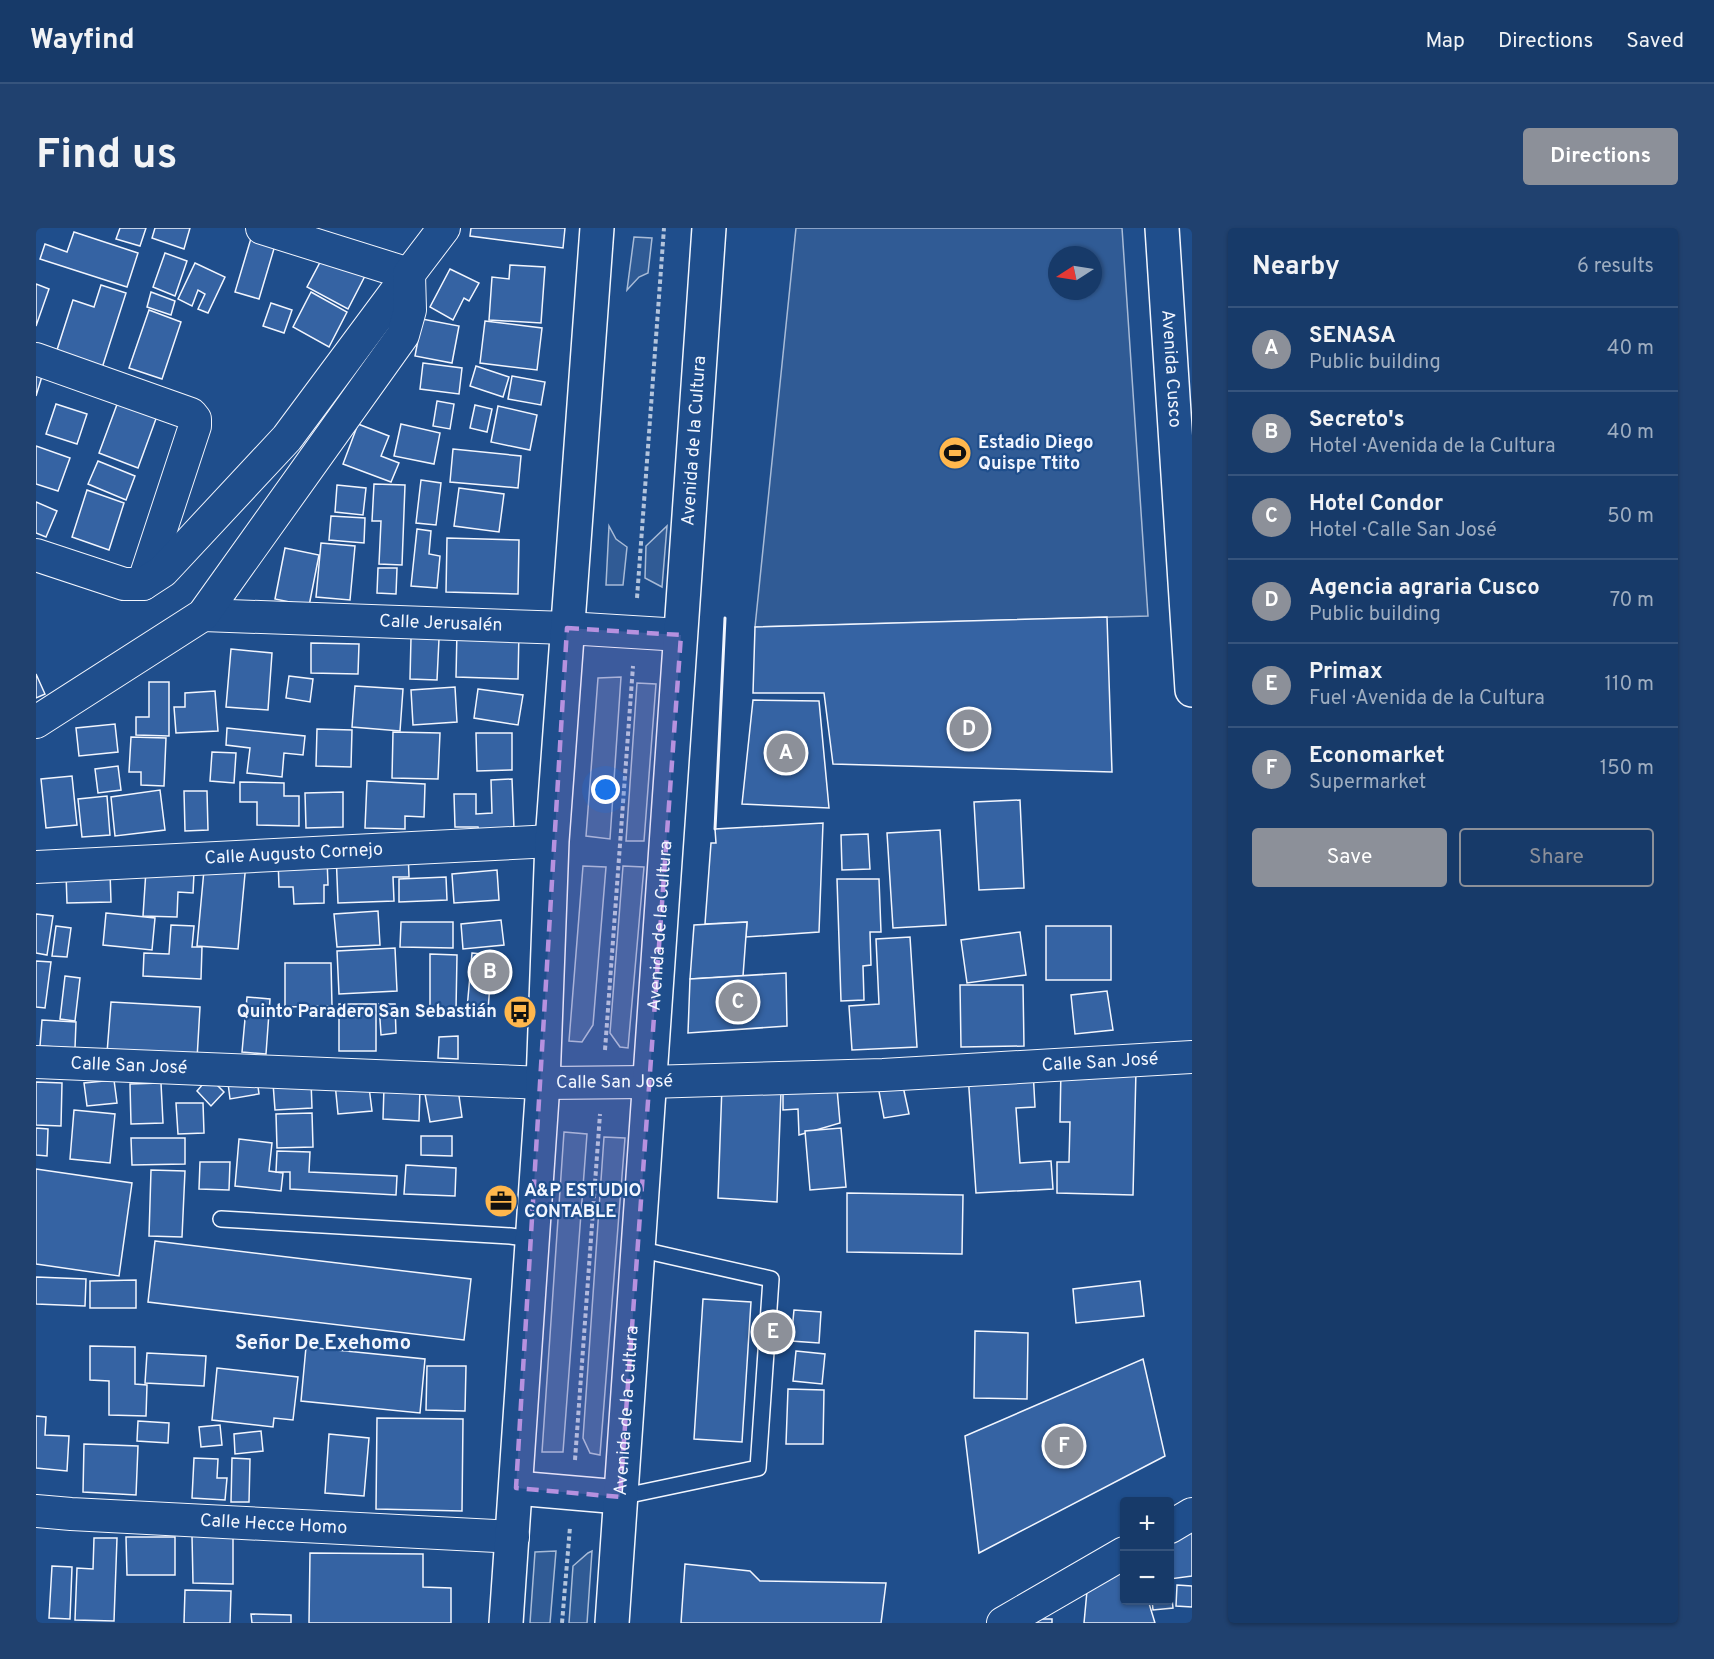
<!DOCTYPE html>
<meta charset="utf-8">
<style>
:root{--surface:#173a69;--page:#20416f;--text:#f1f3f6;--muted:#9eadc0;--line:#36547d;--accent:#8c9099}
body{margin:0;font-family:Overpass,sans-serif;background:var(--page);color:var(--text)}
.controls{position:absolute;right:18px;bottom:18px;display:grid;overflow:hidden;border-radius:6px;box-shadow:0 2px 4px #0004}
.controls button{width:54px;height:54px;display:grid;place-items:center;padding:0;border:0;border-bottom:2px solid var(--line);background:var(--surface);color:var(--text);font:30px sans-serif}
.compass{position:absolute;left:1012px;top:18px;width:54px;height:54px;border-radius:50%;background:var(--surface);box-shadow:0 2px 4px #0004;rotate:258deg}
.you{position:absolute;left:570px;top:562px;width:21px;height:21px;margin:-15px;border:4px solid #fff;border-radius:50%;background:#1a73e8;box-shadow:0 0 0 9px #1a73e833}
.badge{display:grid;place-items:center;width:39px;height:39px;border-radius:50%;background:var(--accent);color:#fff;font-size:20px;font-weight:700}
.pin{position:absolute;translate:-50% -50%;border:3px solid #fff;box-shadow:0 2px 6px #0006}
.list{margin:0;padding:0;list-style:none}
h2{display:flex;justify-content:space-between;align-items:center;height:78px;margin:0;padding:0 24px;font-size:26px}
h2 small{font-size:20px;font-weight:400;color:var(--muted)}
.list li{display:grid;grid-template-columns:39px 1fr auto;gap:18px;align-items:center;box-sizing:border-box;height:84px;padding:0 24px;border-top:2px solid var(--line)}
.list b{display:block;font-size:22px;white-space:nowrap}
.list p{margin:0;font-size:20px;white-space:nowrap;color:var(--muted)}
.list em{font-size:20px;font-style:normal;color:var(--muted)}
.actions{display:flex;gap:12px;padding:18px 24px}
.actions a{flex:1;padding:14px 0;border:2px solid var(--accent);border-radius:6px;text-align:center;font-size:21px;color:var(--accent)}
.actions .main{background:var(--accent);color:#fff}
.map{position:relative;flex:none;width:1156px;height:1395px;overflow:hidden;border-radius:6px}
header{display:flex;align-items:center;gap:36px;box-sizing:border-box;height:84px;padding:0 30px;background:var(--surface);border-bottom:2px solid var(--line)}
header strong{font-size:28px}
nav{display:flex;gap:33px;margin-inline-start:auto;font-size:21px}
.intro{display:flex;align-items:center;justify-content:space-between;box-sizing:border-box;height:144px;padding:0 36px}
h1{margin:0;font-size:42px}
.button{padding:15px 27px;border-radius:6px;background:var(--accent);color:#fff;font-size:21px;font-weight:700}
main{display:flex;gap:36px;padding:0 36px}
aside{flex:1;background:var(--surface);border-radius:6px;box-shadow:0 2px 4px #0004}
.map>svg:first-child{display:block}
.green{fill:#305b95;stroke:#a8bbd7;stroke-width:1.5;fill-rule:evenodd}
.building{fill:#3563a3;stroke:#f2f6ff;stroke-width:1.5}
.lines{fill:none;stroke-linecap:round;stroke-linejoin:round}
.lane-casing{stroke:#f2f6ff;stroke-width:18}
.street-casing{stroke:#f2f6ff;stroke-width:34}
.secondary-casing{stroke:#f2f6ff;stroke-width:36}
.highway-casing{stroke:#f2f6ff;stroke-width:36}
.path{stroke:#b3c4dc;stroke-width:4;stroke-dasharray:4.5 3;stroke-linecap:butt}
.lane{stroke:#1f4e8c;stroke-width:15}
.street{stroke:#1f4e8c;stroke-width:32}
.secondary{stroke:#1f4e8c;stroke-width:33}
.highway{stroke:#1f4e8c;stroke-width:33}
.wall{stroke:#f2f6ff;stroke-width:3}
.marked{fill:#b691df;fill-opacity:0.2;stroke:#b691df;stroke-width:4.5;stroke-dasharray:12 8;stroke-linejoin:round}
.labels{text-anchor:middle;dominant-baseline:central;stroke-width:4.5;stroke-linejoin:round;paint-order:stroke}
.street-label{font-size:18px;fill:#f2f6ff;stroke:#1f4e8c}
.poi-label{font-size:18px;font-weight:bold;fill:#f2f6ff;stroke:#1f4e8c;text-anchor:start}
.neighbourhood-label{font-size:20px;font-weight:bold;fill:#f2f6ff;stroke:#1f4e8c}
</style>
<header>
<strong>Wayfind</strong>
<nav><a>Map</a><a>Directions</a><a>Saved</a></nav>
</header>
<div class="intro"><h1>Find us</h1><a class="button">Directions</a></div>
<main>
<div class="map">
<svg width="1156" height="1395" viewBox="0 0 1156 1395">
<rect width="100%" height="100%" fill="#1f4e8c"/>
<g class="green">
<path d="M760,0h326l26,388 -393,11zM1021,27h36v36h-36z"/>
<polygon points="598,9 616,10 612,45 603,49 591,62"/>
<polygon points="573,298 580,311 591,319 587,357 570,357"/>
<polygon points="631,298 626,359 609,350 610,318"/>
<polygon points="585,449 574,611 550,608 562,450"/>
<polygon points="601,455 620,456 608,613 590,613"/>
<polygon points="547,638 570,639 557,797 546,814 533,813"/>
<polygon points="587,638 608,639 592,820 584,819 574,805"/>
<polygon points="528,904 551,906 527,1224 506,1224"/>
<polygon points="568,909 589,910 564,1227 554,1225 547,1210"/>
<polygon points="520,1323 514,1395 494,1395 499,1324"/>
<polygon points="556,1323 551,1395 533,1395 537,1338 552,1325"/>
</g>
<g class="building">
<polygon points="84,0 110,0 104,18 80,11"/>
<polygon points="119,0 154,0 148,21 116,10"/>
<polygon points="435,0 529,0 527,20 434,8"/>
<polygon points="38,4 102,25 91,59 4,31 9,16 31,24"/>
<polygon points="216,7 240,14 223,71 199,64"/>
<polygon points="290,23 331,44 312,81 271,59"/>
<polygon points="129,25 151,33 139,68 117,59"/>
<polygon points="159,35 189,49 172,85 162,81 169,66 162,62 156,78 142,71"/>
<polygon points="474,37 509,39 505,95 453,92 456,49 473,51"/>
<polygon points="414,41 443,55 433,73 428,70 417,92 394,79"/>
<polygon points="0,56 13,61 0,98"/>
<polygon points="65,57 90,65 66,140 20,125 37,72 58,79"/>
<polygon points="115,64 139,73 135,87 111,79"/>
<polygon points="275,64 311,84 293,119 257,99"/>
<polygon points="235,75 256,82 248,105 227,98"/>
<polygon points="113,82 145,94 126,151 93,140"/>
<polygon points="386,91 423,98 416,135 379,128"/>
<polygon points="449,93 506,100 501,142 444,135"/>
<polygon points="387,135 426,140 423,166 384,161"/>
<polygon points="440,138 473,149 467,169 434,158"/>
<polygon points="0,143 7,145 0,168"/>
<polygon points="476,148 509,154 505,177 472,171"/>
<polygon points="86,163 125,177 102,240 63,225"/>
<polygon points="401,173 418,176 414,201 397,198"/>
<polygon points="20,176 51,186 41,216 10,206"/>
<polygon points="439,177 456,181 451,204 434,200"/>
<polygon points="462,178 501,187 494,222 455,214"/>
<polygon points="322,196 353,208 345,228 363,235 355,254 307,236"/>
<polygon points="365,196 404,205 398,236 358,228"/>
<polygon points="0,218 34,230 22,263 0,256"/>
<polygon points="417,221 485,228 482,260 414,254"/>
<polygon points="62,233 99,248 90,272 52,256"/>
<polygon points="385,252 405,255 400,297 380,295"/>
<polygon points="338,256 369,257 366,337 343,336 345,293 336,293"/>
<polygon points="301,257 330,260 327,287 299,284"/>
<polygon points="423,260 468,266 463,304 418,298"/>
<polygon points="51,262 88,275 73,322 36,309"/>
<polygon points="0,274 21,283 10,309 0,305"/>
<polygon points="295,288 329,290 328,315 293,312"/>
<polygon points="381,301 395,303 393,326 404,328 401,360 375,358"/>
<polygon points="411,310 483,312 482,366 410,364"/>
<polygon points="285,315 319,318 314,372 280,369"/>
<polygon points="249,320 283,327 273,378 239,371"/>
<polygon points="342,340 361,340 360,366 341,365"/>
<polygon points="1071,389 1076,544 797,536 788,465 717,465 719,399"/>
<polygon points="421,402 483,403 482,451 420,449"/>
<polygon points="375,410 403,411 401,452 374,451"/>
<polygon points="275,415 323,416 322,446 275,445"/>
<polygon points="195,421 236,425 232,482 190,479"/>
<polygon points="0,446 9,466 0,470"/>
<polygon points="253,448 277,451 274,474 250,470"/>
<polygon points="113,454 133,454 133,508 100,507 100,489 113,489"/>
<polygon points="319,458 367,461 364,503 316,499"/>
<polygon points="419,459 421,494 377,497 375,462"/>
<polygon points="442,461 487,467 482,497 438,490"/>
<polygon points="179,463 182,503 140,505 138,479 149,479 149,465"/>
<polygon points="717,472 783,473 793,580 706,576"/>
<polygon points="79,496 82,524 43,528 40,500"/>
<polygon points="191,500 269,508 267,527 248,525 246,549 211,545 214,520 190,517"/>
<polygon points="281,501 316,502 315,539 280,538"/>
<polygon points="357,504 404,505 402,551 356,550"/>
<polygon points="440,505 476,505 476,542 441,543"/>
<polygon points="95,509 130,510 128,558 105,557 105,544 93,544"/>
<polygon points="176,524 200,525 198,555 174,553"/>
<polygon points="82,538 85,562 62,565 59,541"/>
<polygon points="36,548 41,597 10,600 5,551"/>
<polygon points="476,551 478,601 443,602 442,599 419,599 418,566 440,566 440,586 456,585 455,552"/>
<polygon points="331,553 389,556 388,589 369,588 369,601 329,600"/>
<polygon points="204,554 248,555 248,568 263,568 263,598 221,597 221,574 204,574"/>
<polygon points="124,562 129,602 79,608 75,569"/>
<polygon points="148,563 171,563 172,602 149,603"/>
<polygon points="307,564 307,599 270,600 269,565"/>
<polygon points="71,568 74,607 46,609 42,571"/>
<polygon points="984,572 988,660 943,662 938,574"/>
<polygon points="787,595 783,704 710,709 711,694 669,696 675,615 680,615 679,601"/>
<polygon points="904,602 910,697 857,700 851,605"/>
<polygon points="832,606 834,641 806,642 805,607"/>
<polygon points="372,622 373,649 357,649 358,673 302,675 300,624"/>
<polygon points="291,630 292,657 288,657 288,675 258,676 257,659 243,659 242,631"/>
<polygon points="169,631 210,635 202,721 161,718"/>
<polygon points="110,642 158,645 157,665 142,664 141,689 107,688"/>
<polygon points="461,642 463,672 418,675 416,646"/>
<polygon points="74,644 75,674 31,675 30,645"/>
<polygon points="410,649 411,672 363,674 363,651"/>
<polygon points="801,651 843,651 845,704 834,704 835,737 827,738 828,772 805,773"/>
<polygon points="342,683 344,717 301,719 298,686"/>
<polygon points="70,685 119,690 116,722 67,717"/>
<polygon points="0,686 17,688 11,727 0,725"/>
<polygon points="465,692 468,717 427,721 425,696"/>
<polygon points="365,694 417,694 417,720 364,719"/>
<polygon points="711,694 707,748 654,751 658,697"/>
<polygon points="135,697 158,698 156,719 166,719 165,751 107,748 108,725 133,726"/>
<polygon points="20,698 35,700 31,729 16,728"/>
<rect x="1010" y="698" width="65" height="54"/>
<polygon points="984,704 990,747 931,755 925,712"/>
<polygon points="874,709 881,819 816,822 813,778 843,776 840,711"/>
<polygon points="359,720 361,763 303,766 301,723"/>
<polygon points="436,725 456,727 452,783 431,781"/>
<polygon points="394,726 421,727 420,782 394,782"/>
<polygon points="0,733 15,734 9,780 0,779"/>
<polygon points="249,735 295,735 296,778 249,779"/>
<polygon points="750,745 751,798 652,805 654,751"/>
<polygon points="29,748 44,750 39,793 24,791"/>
<polygon points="924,757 987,757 988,818 925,819"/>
<polygon points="1071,763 1077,802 1039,806 1035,767"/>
<polygon points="211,769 234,771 230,826 206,824"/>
<polygon points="75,774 164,779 161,831 71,825"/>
<rect x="303" y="776" width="37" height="47"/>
<polygon points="343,776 359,776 360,805 345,807"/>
<polygon points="6,792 40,794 39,820 4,818"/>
<polygon points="422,808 422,831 402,830 403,809"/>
<polygon points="1025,840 1100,842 1097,967 1021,965 1021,934 1033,934 1034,894 1024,894"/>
<polygon points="997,842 999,879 980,880 984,935 1015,933 1017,961 940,965 932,846"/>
<polygon points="173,849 188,864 175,878 161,863"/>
<polygon points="800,849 804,895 763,907 762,881 747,882 747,864"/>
<polygon points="865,849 873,886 848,890 841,853"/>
<polygon points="221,851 223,866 194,871 192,855"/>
<polygon points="332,851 336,883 302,886 299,855"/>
<polygon points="78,852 81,875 51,878 48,855"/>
<polygon points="275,853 276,880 239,882 237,855"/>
<polygon points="0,854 26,855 25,898 0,897"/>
<polygon points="125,855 127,895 95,896 94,856"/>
<polygon points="686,857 745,863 741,974 682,970"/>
<polygon points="348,859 384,861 383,893 347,891"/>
<polygon points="422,861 426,889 394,894 389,866"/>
<polygon points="140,875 167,875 168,905 142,906"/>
<polygon points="38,882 79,886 74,935 34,931"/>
<polygon points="276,885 277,919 241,920 240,886"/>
<polygon points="0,900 12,901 11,928 0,927"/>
<polygon points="805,900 810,959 774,962 769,903"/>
<polygon points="385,908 416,908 416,928 385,927"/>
<polygon points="95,910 149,910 149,936 96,937"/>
<polygon points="203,911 236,915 233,943 247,945 245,963 199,958"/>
<polygon points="241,923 274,924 273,944 361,948 360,967 254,961 254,944 240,944"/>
<polygon points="164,934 194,934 193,962 163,961"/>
<polygon points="370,937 420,940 419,968 368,966"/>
<polygon points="0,941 96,955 83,1048 0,1036"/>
<polygon points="115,942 149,943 146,1009 113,1008"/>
<polygon points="811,965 927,967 926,1026 811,1024"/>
<polygon points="119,1013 435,1051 428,1112 112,1074"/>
<polygon points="0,1049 50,1051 49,1078 0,1076"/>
<polygon points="100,1052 100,1080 54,1080 54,1053"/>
<polygon points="1104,1053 1108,1088 1040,1095 1037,1061"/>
<polygon points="667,1071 715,1074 706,1214 658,1211"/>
<polygon points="758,1082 785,1084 783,1115 755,1113"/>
<polygon points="939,1103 992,1105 991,1171 938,1170"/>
<polygon points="54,1118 99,1119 99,1156 111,1157 110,1188 73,1187 73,1153 54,1152"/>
<polygon points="270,1119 389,1131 384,1185 265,1173"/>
<polygon points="760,1123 789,1126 786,1156 757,1153"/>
<polygon points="111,1125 170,1128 168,1158 109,1155"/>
<polygon points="1107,1131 1129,1228 943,1325 929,1208"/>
<polygon points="391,1138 430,1138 429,1183 390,1182"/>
<polygon points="181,1140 262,1149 257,1192 238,1190 237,1199 176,1192"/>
<polygon points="752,1161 788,1162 787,1216 750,1216"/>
<polygon points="0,1188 10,1189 9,1207 33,1208 31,1243 0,1240"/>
<polygon points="341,1190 427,1191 426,1283 340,1281"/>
<polygon points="102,1193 133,1195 132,1215 101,1213"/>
<polygon points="184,1197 186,1217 165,1219 163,1199"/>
<polygon points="225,1203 227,1223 199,1226 198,1206"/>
<polygon points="293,1206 333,1210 328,1268 289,1265"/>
<polygon points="48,1216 102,1218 100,1267 47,1264"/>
<polygon points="158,1230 182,1231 181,1250 191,1250 189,1272 156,1270"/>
<polygon points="196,1230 214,1231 213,1274 195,1274"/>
<polygon points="1156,1303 1156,1348 1134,1351 1134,1305"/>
<polygon points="156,1308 197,1308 197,1356 157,1355"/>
<polygon points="90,1309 139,1309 139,1347 91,1347"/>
<polygon points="58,1310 81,1310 78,1393 39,1392 41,1340 57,1341"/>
<polygon points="274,1325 387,1326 387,1359 415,1360 415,1395 273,1395"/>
<polygon points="649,1336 714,1343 724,1353 850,1355 845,1395 645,1395"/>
<polygon points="16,1338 36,1339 34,1391 13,1390"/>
<polygon points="1088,1340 1088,1372 1112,1372 1119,1395 1048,1395 1051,1363"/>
<polygon points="1134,1354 1137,1380 1117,1382 1116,1372 1134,1372"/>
<polygon points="1141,1357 1156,1358 1156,1379 1140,1378"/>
<polygon points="149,1362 195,1363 194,1395 148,1395"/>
<polygon points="215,1386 255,1387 255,1395 216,1395"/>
<rect x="995" y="1391" width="21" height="4"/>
</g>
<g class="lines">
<g class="lane-casing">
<g id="lane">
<polyline points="185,991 474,1008 497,1011"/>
<polyline points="584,1269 722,1240 735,1051 602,1021"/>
</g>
</g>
<g class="street-casing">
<g id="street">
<polyline points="0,131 155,186 159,191 159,198 107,356"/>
<polyline points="0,327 88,356 107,356 127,343 251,210 373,46 226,0"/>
<path id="s1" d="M167,387l364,13 114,7"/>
<polyline points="0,494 167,387 367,107 374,82 373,46 408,0"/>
<path id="s2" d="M0,639l516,-26"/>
<path id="s3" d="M0,834l507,21 106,-1 234,-7 309,-18"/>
<path id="s4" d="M0,1283l35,3 442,23"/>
<polyline points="1134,1299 1156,1286"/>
<polyline points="967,1395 1088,1325"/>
</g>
</g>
<g class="secondary-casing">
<g id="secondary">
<path id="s5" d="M1126,0l30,462"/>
</g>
</g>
<g class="highway-casing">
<g id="highway">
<polyline points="480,1260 584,1269"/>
<polyline points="470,1395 507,855 516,613 561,0"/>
<path id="s6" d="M576,1395l97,-1395"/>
</g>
</g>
<g class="path">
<polyline points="601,370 628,0"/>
<polyline points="569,822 597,438"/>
<polyline points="539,1232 564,886"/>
<polyline points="526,1395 534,1299"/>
</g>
<use href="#lane" class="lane"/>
<use href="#street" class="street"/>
<use href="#secondary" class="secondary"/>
<use href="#highway" class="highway"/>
<polyline class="wall" points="679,601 689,390"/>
</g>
<path class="marked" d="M531,400l114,7 -61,862 -104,-9z"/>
<defs>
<g id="stadium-disc" transform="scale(1.725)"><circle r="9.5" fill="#ffb74d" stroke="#1f4e8c"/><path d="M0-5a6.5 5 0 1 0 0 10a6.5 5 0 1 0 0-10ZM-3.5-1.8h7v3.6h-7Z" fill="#111"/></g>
<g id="bus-disc" transform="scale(1.725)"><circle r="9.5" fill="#ffb74d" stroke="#1f4e8c"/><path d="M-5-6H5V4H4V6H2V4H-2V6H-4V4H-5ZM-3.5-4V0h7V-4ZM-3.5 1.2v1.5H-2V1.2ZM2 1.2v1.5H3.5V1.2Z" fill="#111"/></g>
<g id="office-disc" transform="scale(1.725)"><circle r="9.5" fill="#ffb74d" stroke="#1f4e8c"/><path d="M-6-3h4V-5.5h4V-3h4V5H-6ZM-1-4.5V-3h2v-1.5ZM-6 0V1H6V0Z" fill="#111"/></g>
</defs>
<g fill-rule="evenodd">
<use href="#stadium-disc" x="919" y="225"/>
<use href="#bus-disc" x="484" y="784"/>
<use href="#office-disc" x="465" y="973"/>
</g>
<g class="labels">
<g class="street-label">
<text stroke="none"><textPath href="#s5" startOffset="141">Avenida Cusco</textPath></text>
<text stroke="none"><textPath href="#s6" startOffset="1185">Avenida de la Cultura</textPath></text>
<text stroke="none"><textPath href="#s1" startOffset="238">Calle Jerusalén</textPath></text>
<text stroke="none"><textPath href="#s2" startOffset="258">Calle Augusto Cornejo</textPath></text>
<text stroke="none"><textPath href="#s6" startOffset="699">Avenida de la Cultura</textPath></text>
<text stroke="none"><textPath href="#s3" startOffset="1065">Calle San José</textPath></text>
<text stroke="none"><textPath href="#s3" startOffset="93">Calle San José</textPath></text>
<text stroke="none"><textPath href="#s3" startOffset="579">Calle San José</textPath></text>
<text stroke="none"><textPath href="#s6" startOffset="213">Avenida de la Cultura</textPath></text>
<text stroke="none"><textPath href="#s4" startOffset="238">Calle Hecce Homo</textPath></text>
</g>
<g class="poi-label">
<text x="942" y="215">Estadio Diego<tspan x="942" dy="21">Quispe Ttito</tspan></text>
<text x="461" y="784" text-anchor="end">Quinto Paradero San Sebastián</text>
<text x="488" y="963">A&amp;P ESTUDIO<tspan x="488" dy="21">CONTABLE</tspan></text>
</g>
<g class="neighbourhood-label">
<text x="287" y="1116">Señor De Exehomo</text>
</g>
</g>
</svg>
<div class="controls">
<button>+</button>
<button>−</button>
</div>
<svg class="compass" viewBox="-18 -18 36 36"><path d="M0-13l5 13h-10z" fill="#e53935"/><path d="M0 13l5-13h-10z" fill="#9eadc0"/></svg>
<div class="you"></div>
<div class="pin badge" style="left:750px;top:525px">A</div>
<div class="pin badge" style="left:454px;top:744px">B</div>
<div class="pin badge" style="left:702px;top:774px">C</div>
<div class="pin badge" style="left:933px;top:501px">D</div>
<div class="pin badge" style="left:737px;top:1104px">E</div>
<div class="pin badge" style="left:1028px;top:1218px">F</div>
</div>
<aside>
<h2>Nearby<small>6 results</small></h2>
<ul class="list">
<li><span class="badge">A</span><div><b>SENASA</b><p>Public building</p></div><em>40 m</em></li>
<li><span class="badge">B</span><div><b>Secreto's</b><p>Hotel · Avenida de la Cultura</p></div><em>40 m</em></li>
<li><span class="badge">C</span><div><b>Hotel Condor</b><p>Hotel · Calle San José</p></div><em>50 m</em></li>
<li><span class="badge">D</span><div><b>Agencia agraria Cusco</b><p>Public building</p></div><em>70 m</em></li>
<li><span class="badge">E</span><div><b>Primax</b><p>Fuel · Avenida de la Cultura</p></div><em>110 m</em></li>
<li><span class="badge">F</span><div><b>Economarket</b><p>Supermarket</p></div><em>150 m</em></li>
</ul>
<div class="actions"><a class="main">Save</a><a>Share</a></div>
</aside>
</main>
